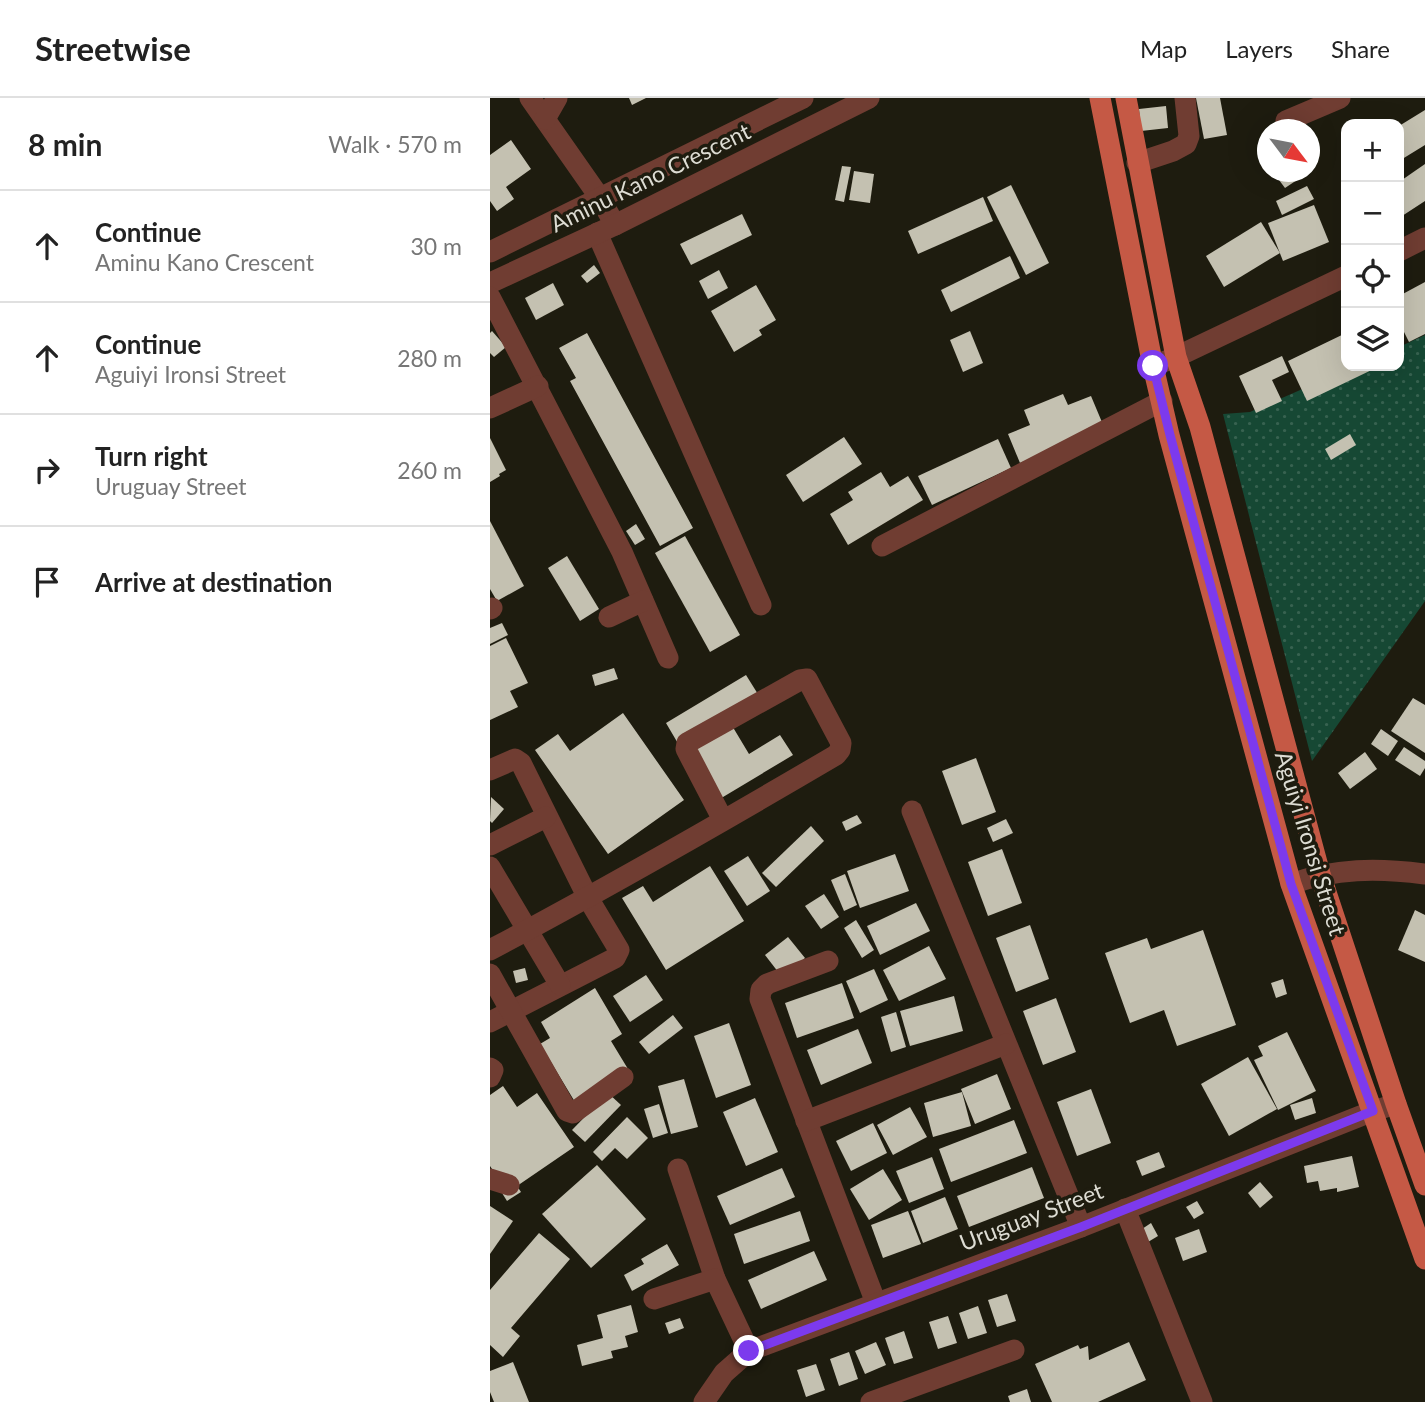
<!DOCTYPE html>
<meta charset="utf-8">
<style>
:root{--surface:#fff;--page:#f6f6f6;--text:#222;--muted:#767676;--line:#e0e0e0}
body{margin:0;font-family:Lato,sans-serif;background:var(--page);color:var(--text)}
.controls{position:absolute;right:21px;top:21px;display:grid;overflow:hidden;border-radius:14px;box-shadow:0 7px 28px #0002}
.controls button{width:63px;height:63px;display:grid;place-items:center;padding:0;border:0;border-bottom:2px solid var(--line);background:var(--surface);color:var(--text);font:35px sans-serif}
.compass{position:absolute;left:767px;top:21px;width:63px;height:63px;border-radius:50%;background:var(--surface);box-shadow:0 7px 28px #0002;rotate:122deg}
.stop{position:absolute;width:21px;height:21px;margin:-16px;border:5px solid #7c3aed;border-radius:50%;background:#fff}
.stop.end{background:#7c3aed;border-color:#fff;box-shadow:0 2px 7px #0008}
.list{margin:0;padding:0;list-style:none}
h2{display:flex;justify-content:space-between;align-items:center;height:91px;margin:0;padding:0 28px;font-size:30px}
h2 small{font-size:23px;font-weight:400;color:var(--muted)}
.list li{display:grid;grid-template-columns:46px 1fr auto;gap:21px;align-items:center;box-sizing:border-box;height:112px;padding:0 28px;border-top:2px solid var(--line)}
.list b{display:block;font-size:26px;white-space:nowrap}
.list p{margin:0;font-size:23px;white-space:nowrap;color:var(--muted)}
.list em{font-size:23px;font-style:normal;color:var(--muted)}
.icon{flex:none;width:38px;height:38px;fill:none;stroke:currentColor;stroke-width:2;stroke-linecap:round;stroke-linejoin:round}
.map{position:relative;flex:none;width:935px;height:1304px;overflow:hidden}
header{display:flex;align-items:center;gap:42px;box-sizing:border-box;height:98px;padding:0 35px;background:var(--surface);border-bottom:2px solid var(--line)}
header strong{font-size:33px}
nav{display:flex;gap:38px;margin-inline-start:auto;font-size:24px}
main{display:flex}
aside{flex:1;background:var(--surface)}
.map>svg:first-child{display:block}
.grass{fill:url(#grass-dots)}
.building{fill:#c4c1b1}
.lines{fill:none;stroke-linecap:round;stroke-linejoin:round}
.minor{stroke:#703d32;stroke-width:21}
.major{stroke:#c55945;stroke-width:21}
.route{stroke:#7c3aed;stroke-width:9}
.labels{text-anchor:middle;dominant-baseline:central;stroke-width:7;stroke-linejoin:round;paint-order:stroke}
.street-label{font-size:23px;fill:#dddcd3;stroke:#1e1c0f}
</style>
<header>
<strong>Streetwise</strong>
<nav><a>Map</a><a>Layers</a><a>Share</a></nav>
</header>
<main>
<aside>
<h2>8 min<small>Walk · 570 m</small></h2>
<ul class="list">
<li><svg class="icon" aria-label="ahead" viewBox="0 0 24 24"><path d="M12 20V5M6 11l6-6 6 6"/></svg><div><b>Continue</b><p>Aminu Kano Crescent</p></div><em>30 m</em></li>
<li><svg class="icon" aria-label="ahead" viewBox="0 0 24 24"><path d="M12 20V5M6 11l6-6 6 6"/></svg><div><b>Continue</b><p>Aguiyi Ironsi Street</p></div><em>280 m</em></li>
<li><svg class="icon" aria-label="right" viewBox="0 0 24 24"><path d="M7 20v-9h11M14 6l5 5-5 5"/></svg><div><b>Turn right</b><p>Uruguay Street</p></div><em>260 m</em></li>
<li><svg class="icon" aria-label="arrive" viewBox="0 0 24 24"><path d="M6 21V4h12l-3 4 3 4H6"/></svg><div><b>Arrive at destination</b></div></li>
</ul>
</aside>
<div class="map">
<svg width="935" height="1304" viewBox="0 0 935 1304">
<defs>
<pattern id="grass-dots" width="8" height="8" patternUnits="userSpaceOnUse" patternTransform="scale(1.75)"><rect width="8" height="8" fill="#164834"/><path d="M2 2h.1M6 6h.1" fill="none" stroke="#376250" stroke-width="1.8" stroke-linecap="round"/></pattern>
</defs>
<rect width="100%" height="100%" fill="#1e1c0f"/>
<polygon class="grass" points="935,237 935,503 822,663 733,316 760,314 865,268 909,268 909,249"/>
<g class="building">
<polygon points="139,0 156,0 142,7"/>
<polygon points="706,0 730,0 737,37 714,41"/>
<polygon points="676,8 678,30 651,33 649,11"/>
<polygon points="935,12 935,47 909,63 909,28"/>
<polygon points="21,42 41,71 16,89 24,101 7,113 0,103 0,57"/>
<polygon points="935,66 935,103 909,120 909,84"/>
<polygon points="352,68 361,69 354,104 345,102"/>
<polygon points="364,73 384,76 380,105 359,102"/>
<polygon points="783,74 819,74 795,90"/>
<polygon points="521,87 559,165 536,177 497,99"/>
<polygon points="817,88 824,101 792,117 786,103"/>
<polygon points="493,99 503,123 428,156 418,133"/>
<polygon points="824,107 839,144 793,163 778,125"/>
<polygon points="252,116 262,137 201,167 190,146"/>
<polygon points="771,124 790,155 734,189 716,158"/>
<polygon points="520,158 530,180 461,214 451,192"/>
<polygon points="104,167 110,175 97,185 91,178"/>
<polygon points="229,172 238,190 218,201 209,183"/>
<polygon points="935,184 935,236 919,244 909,224 909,198"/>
<polygon points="63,185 74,207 46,222 35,200"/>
<polygon points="266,187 286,222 269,232 272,237 244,254 221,213"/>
<polygon points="2,233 16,249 4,259 0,255 0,235"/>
<polygon points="480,233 493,265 473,274 460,242"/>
<polygon points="97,235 203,430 170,448 80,283 86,280 69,250"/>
<polygon points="856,235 856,268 890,268 817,303 798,263"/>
<polygon points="792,258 799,274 782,282 792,303 766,315 749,278"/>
<polygon points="573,296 578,307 601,298 614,329 530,365 518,336 540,327 534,312"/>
<polygon points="860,336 866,347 841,362 835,351"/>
<polygon points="354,339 372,366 313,404 296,377"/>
<polygon points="0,340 16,372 9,376 10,378 0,384"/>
<polygon points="508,341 521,370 442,407 428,378"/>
<polygon points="391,374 400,389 418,378 433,402 358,447 340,416 363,402 358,394"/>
<polygon points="0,423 34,488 7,503 0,491"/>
<polygon points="146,426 155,441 145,447 136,433"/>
<polygon points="195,438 250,537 220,554 165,455"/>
<polygon points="77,458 109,511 90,523 58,470"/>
<polygon points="12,525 18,537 0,546 0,530"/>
<polygon points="16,540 38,585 20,593 28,609 0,622 0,548"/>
<polygon points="124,570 128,581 105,588 102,577"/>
<polygon points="256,577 271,601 238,621 259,656 290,637 303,657 223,705 176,625"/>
<polygon points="923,600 935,607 935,655 901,633"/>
<polygon points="133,615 194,702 118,756 45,652 68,636 80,653"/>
<polygon points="891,631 908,643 898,658 881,646"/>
<polygon points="914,649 935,663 935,670 930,678 905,662"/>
<polygon points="875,654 887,671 860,691 848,675"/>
<polygon points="486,660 506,714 472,727 452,673"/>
<polygon points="1,699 14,711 2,725 0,723"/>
<polygon points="367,717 372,725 356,733 352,724"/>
<polygon points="516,721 523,735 503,744 497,730"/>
<polygon points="321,728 334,743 286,789 272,775"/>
<polygon points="512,751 532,805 498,818 478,764"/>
<polygon points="405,756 419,793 370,810 357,773"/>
<polygon points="258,758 280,793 257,808 234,773"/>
<polygon points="220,768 254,823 176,872 132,800 153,788 163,804"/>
<polygon points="355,776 367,807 354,813 341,782"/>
<polygon points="334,796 349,819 331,831 315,808"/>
<polygon points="426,805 440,833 390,857 377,828"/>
<polygon points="925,812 935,817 935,864 908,852"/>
<polygon points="366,822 384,852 372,860 354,830"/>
<polygon points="540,827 559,881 526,894 506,840"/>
<polygon points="713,832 746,927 687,948 674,912 640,925 615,855 657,840 661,851"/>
<polygon points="298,839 315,860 292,879 275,857"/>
<polygon points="439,848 456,881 409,903 393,872"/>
<polygon points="35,870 38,882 26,885 23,873"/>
<polygon points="384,871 398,902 370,915 356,883"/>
<polygon points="156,877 173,902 140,924 123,898"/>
<polygon points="793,881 797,896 786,900 781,885"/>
<polygon points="352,885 364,920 307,940 295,905"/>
<polygon points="105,890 132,936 121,943 138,971 85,1004 50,946 60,940 51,924"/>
<polygon points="464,898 473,933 420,948 410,913"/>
<polygon points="566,900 586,954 553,967 533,913"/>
<polygon points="406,914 416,949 401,954 391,919"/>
<polygon points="183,917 193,930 159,956 149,944"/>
<polygon points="239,925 261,987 226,1000 204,938"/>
<polygon points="368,931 382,965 331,987 317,952"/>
<polygon points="797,934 826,993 788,1012 764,962 773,958 768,948"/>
<polygon points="758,959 787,1011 739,1038 711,986"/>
<polygon points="507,976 521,1011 485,1026 471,991"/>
<polygon points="194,981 208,1029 181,1036 168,988"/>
<polygon points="13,988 27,1009 47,995 84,1049 27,1088 31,1094 17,1103 7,1087 0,1092 0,1072 2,1071 0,1068 0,997"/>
<polygon points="601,991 621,1045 587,1058 567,1004"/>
<polygon points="472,994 481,1028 443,1039 434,1005"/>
<polygon points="118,995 131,1007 95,1044 82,1032"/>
<polygon points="265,1000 288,1054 256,1068 233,1014"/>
<polygon points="822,1000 826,1015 805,1022 800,1007"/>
<polygon points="169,1006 178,1035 163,1040 154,1011"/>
<polygon points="420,1009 437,1039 403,1057 387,1027"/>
<polygon points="137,1019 158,1040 137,1061 125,1050 112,1063 103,1054"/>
<polygon points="524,1022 537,1055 461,1084 449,1051"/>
<polygon points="383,1025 397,1055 361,1073 346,1043"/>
<polygon points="669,1054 675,1069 652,1078 646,1063"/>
<polygon points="862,1058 869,1089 847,1094 847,1090 830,1093 828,1083 817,1085 814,1068"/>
<polygon points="442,1059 454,1091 419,1105 406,1073"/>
<polygon points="107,1067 156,1121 101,1170 52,1116"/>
<polygon points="542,1069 554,1100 479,1129 467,1098"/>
<polygon points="292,1070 305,1099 240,1127 227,1098"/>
<polygon points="393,1071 412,1102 379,1122 360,1091"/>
<polygon points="770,1084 783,1099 770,1110 758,1095"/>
<polygon points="455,1099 468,1131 433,1145 421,1113"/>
<polygon points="707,1103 714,1115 704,1121 696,1109"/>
<polygon points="0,1108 23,1123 0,1156"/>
<polygon points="310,1113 320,1143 254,1166 244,1136"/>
<polygon points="418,1113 431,1146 393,1160 381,1127"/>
<polygon points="661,1125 668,1138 653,1147 646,1135"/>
<polygon points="709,1131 717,1154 693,1163 685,1140"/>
<polygon points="49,1135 80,1161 21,1230 30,1238 13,1259 0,1247 0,1192"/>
<polygon points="177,1146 189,1167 142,1193 134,1177 154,1166 151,1161"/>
<polygon points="324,1153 337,1182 271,1211 258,1182"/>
<polygon points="517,1196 526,1223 507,1229 498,1202"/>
<polygon points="141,1207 148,1234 135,1238 138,1249 121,1253 123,1260 92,1268 87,1247 113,1240 107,1217"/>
<polygon points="488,1208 497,1235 478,1241 469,1215"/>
<polygon points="458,1218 467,1245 448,1251 439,1224"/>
<polygon points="190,1220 194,1230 179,1236 175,1225"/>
<polygon points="414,1233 423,1260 404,1266 395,1240"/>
<polygon points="386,1244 396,1267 375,1276 365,1253"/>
<polygon points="639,1244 656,1282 608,1304 562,1304 545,1266 588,1247 590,1251 598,1248 599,1262"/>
<polygon points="359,1254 368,1281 349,1288 340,1261"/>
<polygon points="23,1264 39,1304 4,1304 0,1294 0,1273"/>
<polygon points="326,1266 335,1292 316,1299 307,1272"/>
<polygon points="537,1291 541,1304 520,1304 518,1298"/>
</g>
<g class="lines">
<g class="minor">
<polyline points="40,0 110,100 125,127"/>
<polyline points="55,21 67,0"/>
<polyline points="796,23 850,0"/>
<polyline points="647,65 683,53 696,46 699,38 695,0"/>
<polyline points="107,135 271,507"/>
<polyline points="909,153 935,140"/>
<polyline points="0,154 313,0"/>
<polyline points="0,185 125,127 379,0"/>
<polyline points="0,199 132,454 178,560"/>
<polyline points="663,268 686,259 856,178"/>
<polyline points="0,310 48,288"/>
<polyline points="392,448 672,303"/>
<polyline points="0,511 2,510"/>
<polyline points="119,519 153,503"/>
<polyline points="0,672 25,661 31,665 98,800 129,852 125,860 0,924"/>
<polyline points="422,713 591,1129"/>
<polyline points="0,747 56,719"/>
<polyline points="0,769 70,887"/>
<path d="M801,786c44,-16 87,-16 134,-10"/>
<path d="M0,852c117,-62 232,-128 346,-195l4,-5 1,-7 -34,-64 -7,1 -113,63 -1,6 37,71"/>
<polyline points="338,863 277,886 271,892 270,901 386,1205"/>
<polyline points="0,876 77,1013 83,1015 133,979"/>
<polyline points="0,970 3,972 0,979"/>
<polyline points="316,1023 516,946"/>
<polyline points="188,1071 225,1181"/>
<polyline points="0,1081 19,1087"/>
<polyline points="635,1111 712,1304"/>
<polyline points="164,1201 225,1181 259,1253"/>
<polyline points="214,1304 234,1275 259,1253 591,1129 883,1013 906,1006"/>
<polyline points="381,1304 524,1252"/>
</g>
<g class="major">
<polyline points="610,0 663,268 679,337 801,786 935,1161"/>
<polyline points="636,0 686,259 710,329 830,776 906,1006 935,1087"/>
</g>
</g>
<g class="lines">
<polyline class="route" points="259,1253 591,1129 883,1013 801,786 680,337 663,268"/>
</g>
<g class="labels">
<g class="street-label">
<text transform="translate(160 79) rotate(-26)">Aminu Kano Crescent</text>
<text transform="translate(821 745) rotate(73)">Aguiyi Ironsi Street</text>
<text transform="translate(541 1118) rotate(-21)">Uruguay Street</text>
</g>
</g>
</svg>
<div class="controls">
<button>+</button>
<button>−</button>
<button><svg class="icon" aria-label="locate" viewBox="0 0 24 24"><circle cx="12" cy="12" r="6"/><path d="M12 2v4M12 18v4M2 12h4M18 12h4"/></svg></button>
<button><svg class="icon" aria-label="layers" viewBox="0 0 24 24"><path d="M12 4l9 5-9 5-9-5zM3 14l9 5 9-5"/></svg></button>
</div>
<svg class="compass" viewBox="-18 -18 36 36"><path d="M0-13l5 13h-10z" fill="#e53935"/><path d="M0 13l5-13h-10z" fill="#767676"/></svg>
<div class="stop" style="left:663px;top:268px"></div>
<div class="stop end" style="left:259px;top:1253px"></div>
</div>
</main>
